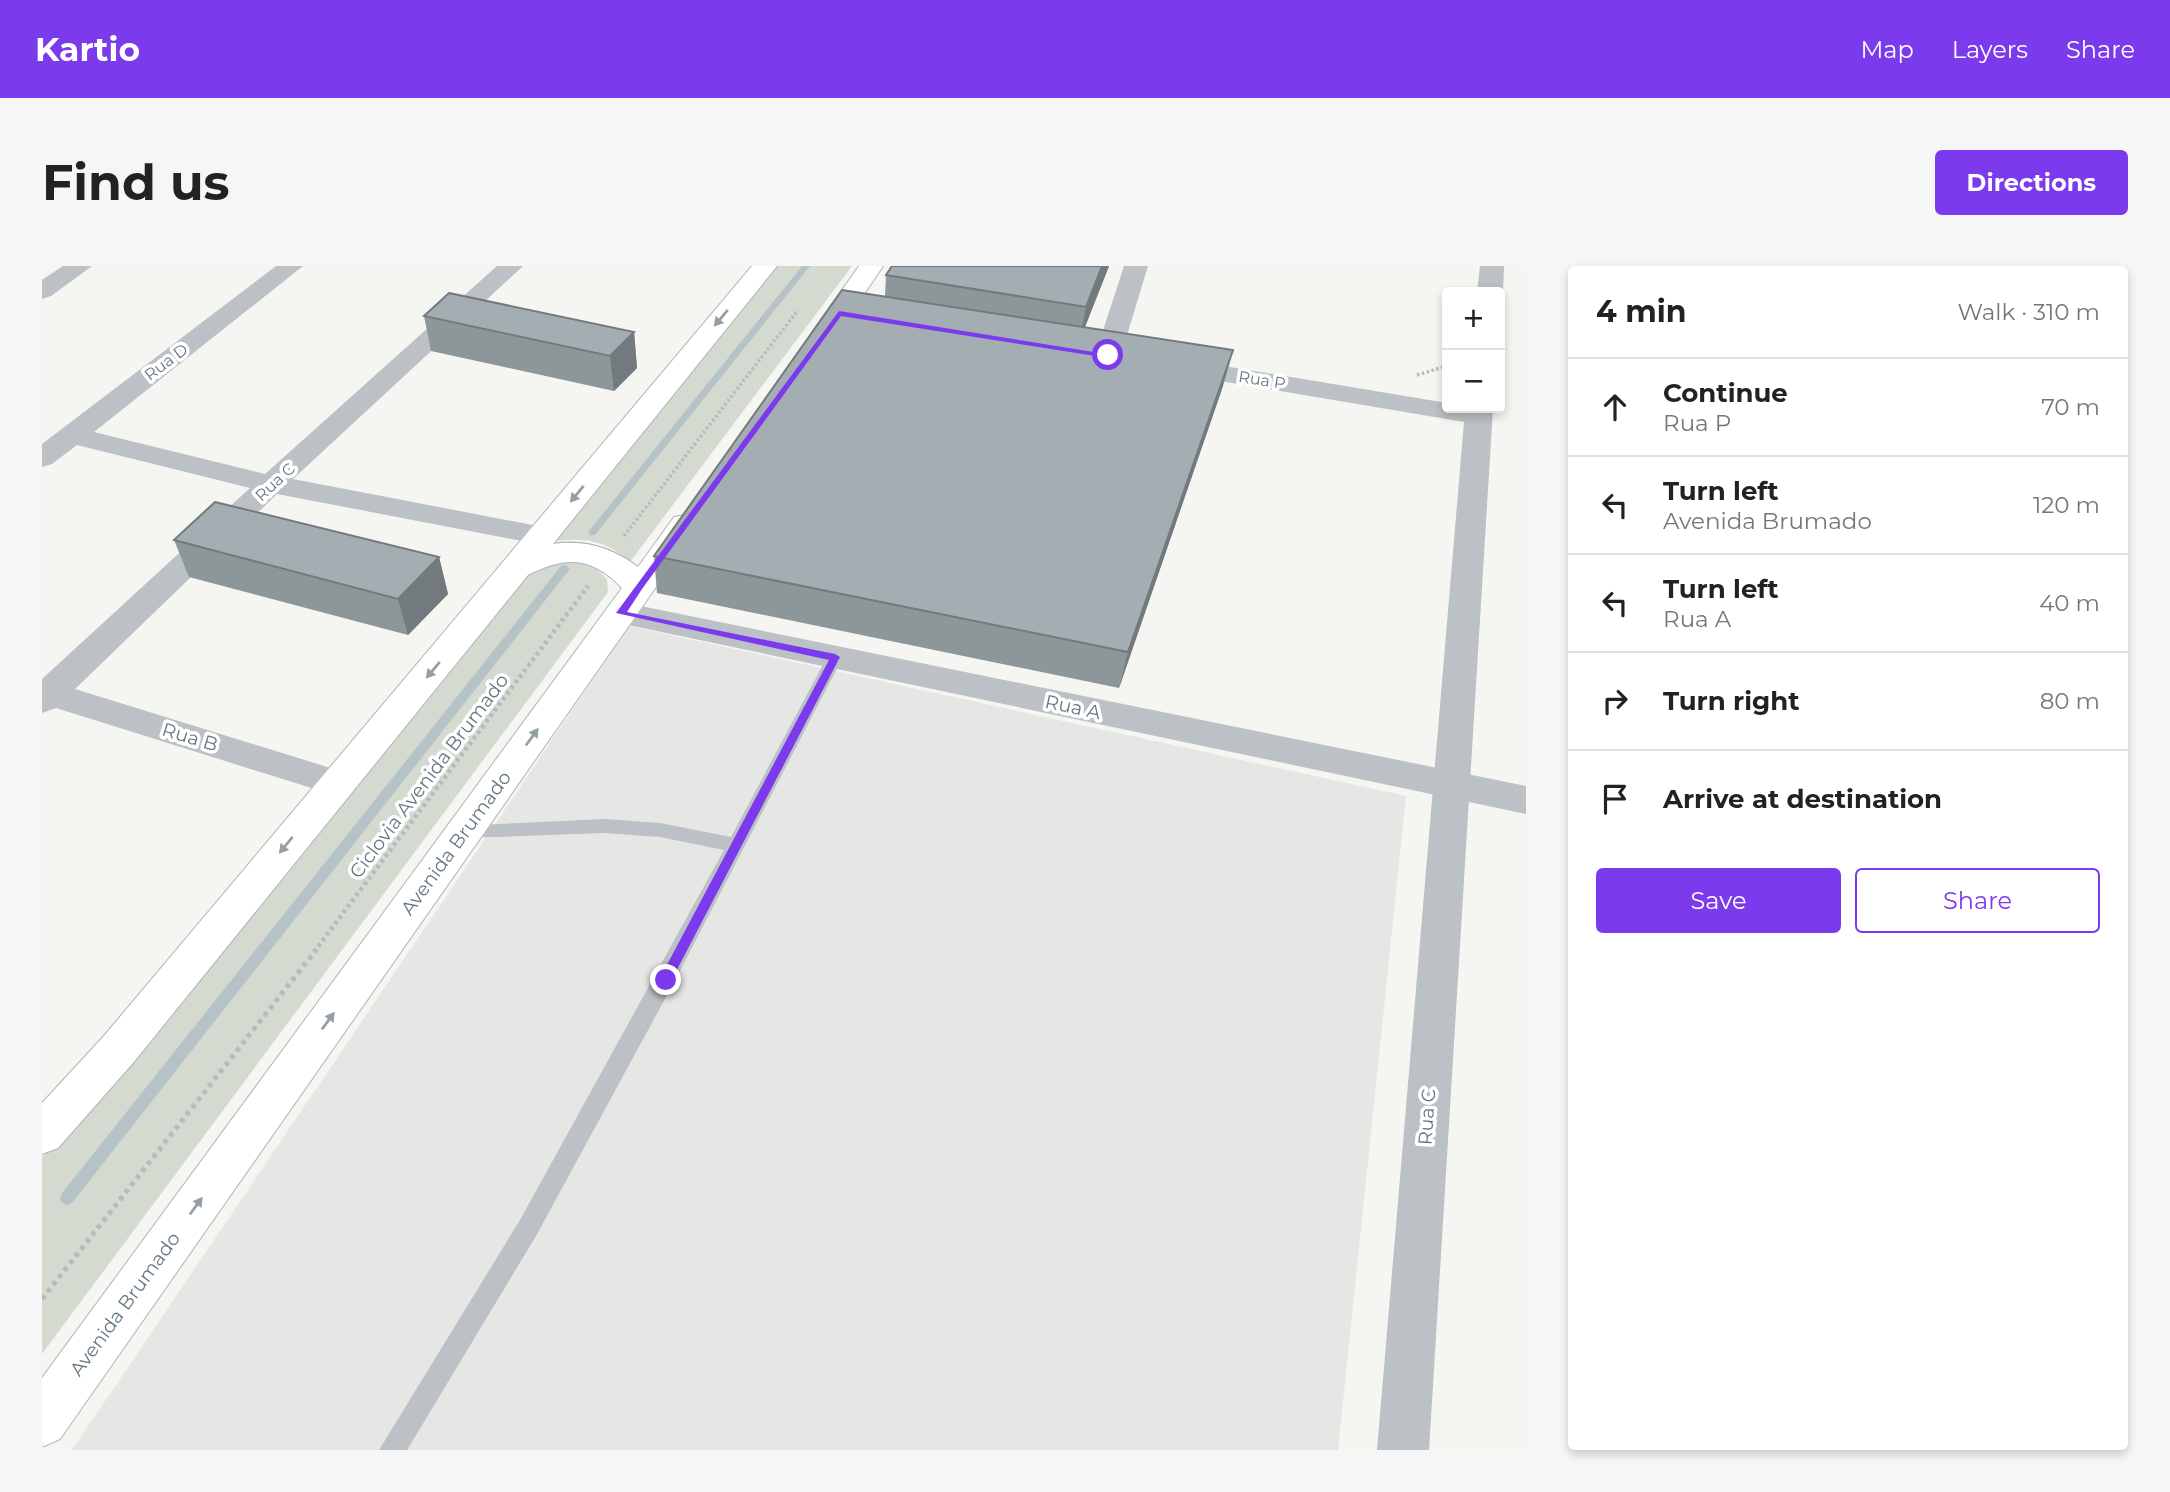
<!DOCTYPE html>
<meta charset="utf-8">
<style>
:root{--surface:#fff;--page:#f6f6f6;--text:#222;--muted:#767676;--line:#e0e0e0;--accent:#7c3aed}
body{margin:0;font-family:Montserrat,sans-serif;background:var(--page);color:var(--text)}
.controls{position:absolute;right:21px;top:21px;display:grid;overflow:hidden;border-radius:7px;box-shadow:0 4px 10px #0003}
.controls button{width:63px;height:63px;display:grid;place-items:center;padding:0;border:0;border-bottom:2px solid var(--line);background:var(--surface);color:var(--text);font:35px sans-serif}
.stop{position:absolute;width:21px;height:21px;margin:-16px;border:5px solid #7c3aed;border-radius:50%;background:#fff}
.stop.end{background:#7c3aed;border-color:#fff;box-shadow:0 2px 7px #0008}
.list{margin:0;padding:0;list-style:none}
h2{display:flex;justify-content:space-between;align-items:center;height:91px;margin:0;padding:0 28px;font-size:30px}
h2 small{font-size:23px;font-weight:400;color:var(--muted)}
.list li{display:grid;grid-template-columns:46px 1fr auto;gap:21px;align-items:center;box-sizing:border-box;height:98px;padding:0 28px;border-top:2px solid var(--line)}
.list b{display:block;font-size:26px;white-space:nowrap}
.list p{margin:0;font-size:23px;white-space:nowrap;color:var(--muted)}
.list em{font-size:23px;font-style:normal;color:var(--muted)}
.actions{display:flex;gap:14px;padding:21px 28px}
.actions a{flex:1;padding:16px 0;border:2px solid var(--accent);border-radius:7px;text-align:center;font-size:24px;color:var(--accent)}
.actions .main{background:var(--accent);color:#fff}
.icon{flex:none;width:38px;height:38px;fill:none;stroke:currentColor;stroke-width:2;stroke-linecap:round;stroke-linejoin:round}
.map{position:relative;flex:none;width:1484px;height:1184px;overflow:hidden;border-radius:7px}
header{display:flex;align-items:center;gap:42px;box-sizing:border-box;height:98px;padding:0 35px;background:var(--accent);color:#fff}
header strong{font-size:33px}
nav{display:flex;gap:38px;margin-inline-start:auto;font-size:24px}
.intro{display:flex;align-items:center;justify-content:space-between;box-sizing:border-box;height:168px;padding:0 42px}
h1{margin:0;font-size:49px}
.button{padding:18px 32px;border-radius:7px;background:var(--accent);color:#fff;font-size:24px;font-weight:700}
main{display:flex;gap:42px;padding:0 42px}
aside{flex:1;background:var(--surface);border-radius:7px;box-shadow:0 4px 10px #0003}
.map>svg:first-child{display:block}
.built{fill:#e6e6e5}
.green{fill:#d5dad1}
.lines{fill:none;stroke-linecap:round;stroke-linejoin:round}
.stream{fill:#b5c3c6;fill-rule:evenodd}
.primary-casing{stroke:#afb5b8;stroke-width:2}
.path-far2{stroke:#b8bbbd;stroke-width:3.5;stroke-dasharray:2.5 2.5;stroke-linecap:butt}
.path-far1{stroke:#b8bbbd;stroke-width:4.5;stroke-dasharray:3.5 3.5;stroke-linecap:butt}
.path{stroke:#b8bbbd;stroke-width:5;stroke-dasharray:4.5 4.5;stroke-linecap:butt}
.service{fill:#bbc1c4;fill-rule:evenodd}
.minor{fill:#bbc1c4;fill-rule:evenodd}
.tertiary{fill:#bbc1c4;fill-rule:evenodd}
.primary{fill:#fff;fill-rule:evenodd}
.wall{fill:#8d9699}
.shaded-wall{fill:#737a7d}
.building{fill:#a4aeb2;stroke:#737a7d;stroke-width:2}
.oneway{fill:#93a0a8}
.route{fill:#7c3aed}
.labels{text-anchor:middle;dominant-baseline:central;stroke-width:7;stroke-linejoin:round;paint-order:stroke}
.far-street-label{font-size:16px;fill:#657882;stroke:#fff}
.street-label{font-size:19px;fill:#657882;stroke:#fff}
</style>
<header>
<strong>Kartio</strong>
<nav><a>Map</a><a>Layers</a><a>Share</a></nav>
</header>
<div class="intro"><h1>Find us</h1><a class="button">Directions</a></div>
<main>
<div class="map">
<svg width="1484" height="1184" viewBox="0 0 1484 1184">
<rect width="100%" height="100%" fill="#f5f5f1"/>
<polygon class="built" points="587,360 1364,530 1296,1184 30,1184"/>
<g class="green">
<path d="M729,0h81l-222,296c-26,-25 -54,-25 -87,-19z"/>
<polygon points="515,293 551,299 565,313 566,326 0,1088 0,891 408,395 473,310"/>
</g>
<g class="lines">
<g class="stream">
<polygon points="760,0 768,0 553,269 547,269 547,265"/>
<polygon points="523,299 528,302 527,304 30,937 25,939 20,937 18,932 20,927 519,300"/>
</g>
<g class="primary-casing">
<g id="primary">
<path d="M710,0h25l-224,278c31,-5 60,4 85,23l36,-50 11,-2 11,2 4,7 -640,915 -18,8v-69l580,-790c-31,-32 -56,-32 -94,-13l-395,488 -75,85 -16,6v-51l61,-66z"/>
<polygon points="817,0 841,0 791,74 782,76 773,74 769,68"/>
</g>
</g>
<g class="path-far2">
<polyline points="1375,109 1405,100"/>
<polyline points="582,270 756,44"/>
</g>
<polyline class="path-far1" points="272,686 546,320"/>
<polyline class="path" points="0,1033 274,684"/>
<polygon class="service" points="793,385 801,391 630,720 494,970 365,1184 337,1184 478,954 682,584 618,571 562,567 423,572 416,570 414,565 416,560 562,553 618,557 689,571 785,391"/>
<g class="minor">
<polygon points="21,0 50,0 9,30 0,33 0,14"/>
<polygon points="234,0 261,0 52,166 223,208 455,0 481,0 251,213 501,261 512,263 516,270 512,277 501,279 235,228 33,423 308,508 313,517 308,526 295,530 14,442 0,447 0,413 208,222 35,179 10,198 0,201 0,178"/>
<polygon points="1082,0 1106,0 1079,89 1075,95 1066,97 1057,95 1053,89"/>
<polygon points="1438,0 1462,0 1461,26 1458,30 1458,26 1435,26"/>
<polygon points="1134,92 1405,137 1405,142 1451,142 1387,1184 1335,1184 1422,156 1125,106 1121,100 1125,94"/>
</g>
<polygon class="tertiary" points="579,336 1484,520 1484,548 567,355 563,347 567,339"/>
<use href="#primary" class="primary"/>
</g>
<g class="wall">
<polygon points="1067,0 1043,61 1181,120 1077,422 615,327 612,290 843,30 844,9"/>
<polygon points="382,50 592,66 595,102 572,125 389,85"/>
<polygon points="132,274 397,291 406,328 366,369 147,311"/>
</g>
<g class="shaded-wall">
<polygon points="1060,0 1067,0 1037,76 1044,41"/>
<polygon points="592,66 595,102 572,125 568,90"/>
<polygon points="1191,84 1181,120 1077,422 1086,386"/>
<polygon points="397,291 406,328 366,369 356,333"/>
</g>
<g class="building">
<polygon points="850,0 1060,0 1044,41 844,9"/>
<polygon points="800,24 1191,84 1086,386 612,290"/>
<polygon points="407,27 592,66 568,90 382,50"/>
<polygon points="173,236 397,291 356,333 132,274"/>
</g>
<defs><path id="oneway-solid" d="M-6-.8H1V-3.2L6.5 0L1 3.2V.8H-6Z" transform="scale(1.75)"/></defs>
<g class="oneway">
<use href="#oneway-solid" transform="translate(679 52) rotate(130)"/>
<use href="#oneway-solid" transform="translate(535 228) rotate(129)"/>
<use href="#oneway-solid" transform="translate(391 404) rotate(130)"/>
<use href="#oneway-solid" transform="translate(490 471) rotate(-54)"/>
<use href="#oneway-solid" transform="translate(244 579) rotate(129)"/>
<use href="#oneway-solid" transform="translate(286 755) rotate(-54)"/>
<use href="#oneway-solid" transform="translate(154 940) rotate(-54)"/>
</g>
<polygon class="route" points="797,45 1070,89 1066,92 799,50 600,323 585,346 793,388 798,391 628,717 619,717 619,710 787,394 574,347"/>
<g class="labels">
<g class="far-street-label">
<text transform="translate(124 96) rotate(-37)">Rua D</text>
<text transform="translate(1220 114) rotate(9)">Rua P</text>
<text transform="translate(233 216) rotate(-43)">Rua C</text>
</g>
<g class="street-label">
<text transform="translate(1031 441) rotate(12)">Rua A</text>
<text transform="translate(148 471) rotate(17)">Rua B</text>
<text transform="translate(387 510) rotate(-53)">Ciclovia Avenida Brumado</text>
<text transform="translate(414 577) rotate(-54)">Avenida Brumado</text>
<text transform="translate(1385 851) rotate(-86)">Rua C</text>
<text transform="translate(83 1038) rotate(-54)">Avenida Brumado</text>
</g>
</g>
</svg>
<div class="controls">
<button>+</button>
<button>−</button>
</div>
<div class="stop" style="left:1066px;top:89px"></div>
<div class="stop end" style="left:624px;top:714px"></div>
</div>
<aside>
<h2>4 min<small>Walk · 310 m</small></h2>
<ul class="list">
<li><svg class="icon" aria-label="ahead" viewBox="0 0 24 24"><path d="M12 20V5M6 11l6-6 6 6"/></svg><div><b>Continue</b><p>Rua P</p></div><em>70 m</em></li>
<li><svg class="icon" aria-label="left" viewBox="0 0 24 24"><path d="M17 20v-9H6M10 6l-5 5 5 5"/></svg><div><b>Turn left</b><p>Avenida Brumado</p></div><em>120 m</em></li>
<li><svg class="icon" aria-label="left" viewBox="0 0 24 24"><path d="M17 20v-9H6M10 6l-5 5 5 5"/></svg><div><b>Turn left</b><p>Rua A</p></div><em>40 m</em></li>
<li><svg class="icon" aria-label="right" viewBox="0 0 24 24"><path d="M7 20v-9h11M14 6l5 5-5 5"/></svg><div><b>Turn right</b></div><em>80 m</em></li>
<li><svg class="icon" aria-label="arrive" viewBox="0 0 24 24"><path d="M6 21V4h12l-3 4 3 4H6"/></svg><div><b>Arrive at destination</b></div></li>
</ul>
<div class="actions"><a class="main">Save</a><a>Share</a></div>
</aside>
</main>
